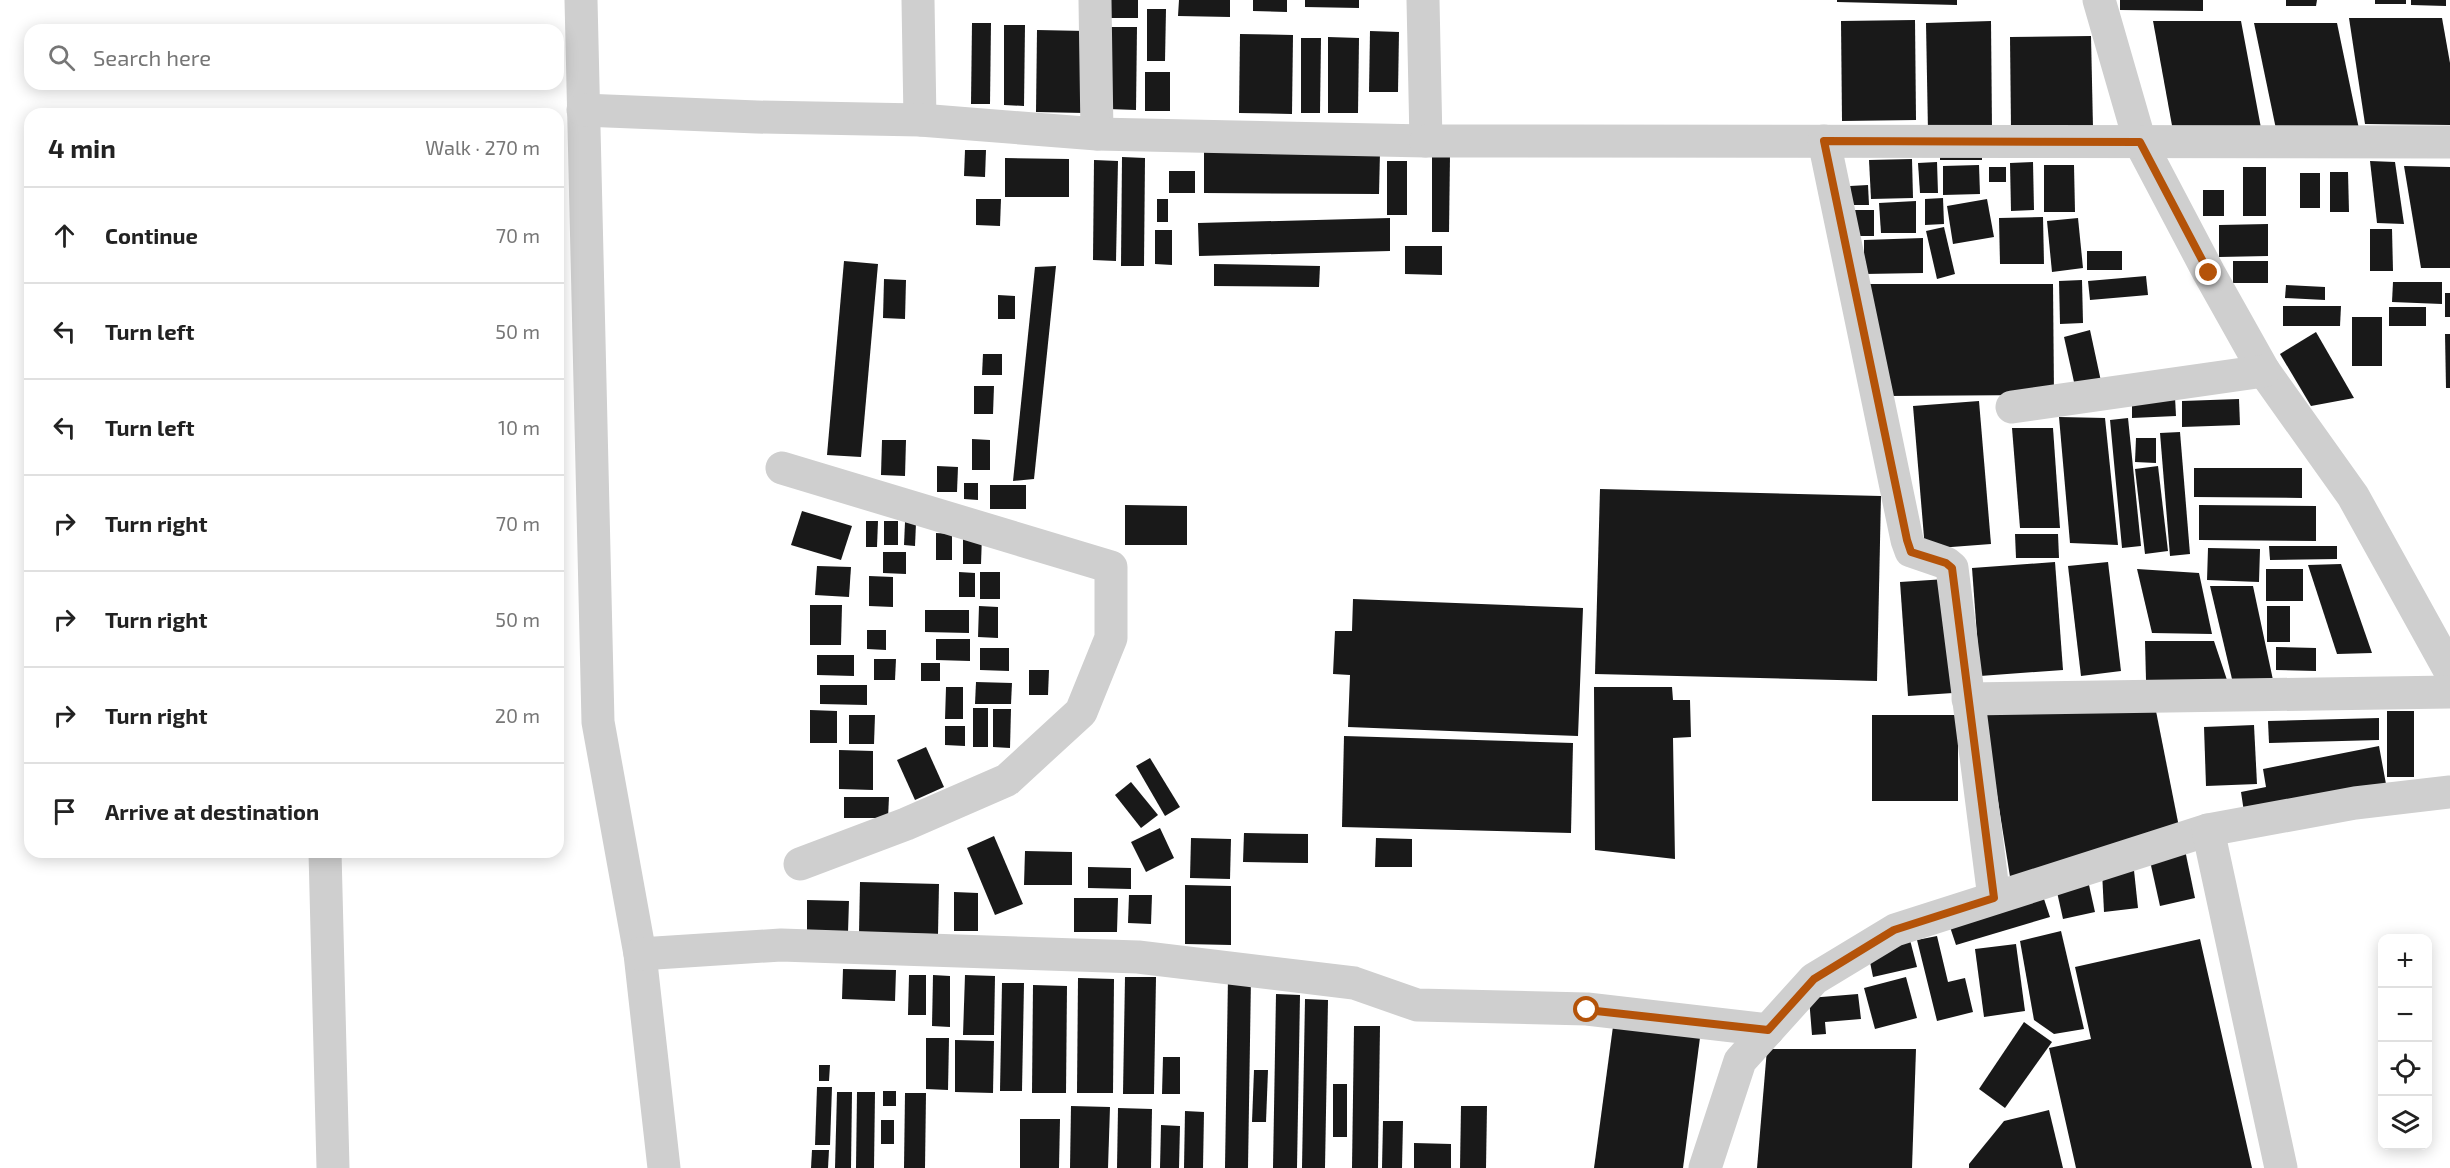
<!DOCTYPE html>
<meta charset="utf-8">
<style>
:root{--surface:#fff;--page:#f6f6f6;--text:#222;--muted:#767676;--line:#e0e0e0}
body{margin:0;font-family:"Exo 2",sans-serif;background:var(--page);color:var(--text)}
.controls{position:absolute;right:18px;bottom:18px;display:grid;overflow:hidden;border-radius:12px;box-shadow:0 3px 15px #0003}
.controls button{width:54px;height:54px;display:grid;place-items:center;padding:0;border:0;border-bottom:2px solid var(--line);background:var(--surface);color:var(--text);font:30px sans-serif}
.stop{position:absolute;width:18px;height:18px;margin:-14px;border:4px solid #b45309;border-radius:50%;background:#fff}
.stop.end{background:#b45309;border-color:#fff;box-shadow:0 2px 6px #0008}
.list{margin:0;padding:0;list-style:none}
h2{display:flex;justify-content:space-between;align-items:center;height:78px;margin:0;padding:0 24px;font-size:26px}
h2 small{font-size:20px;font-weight:400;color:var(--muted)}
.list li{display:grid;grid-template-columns:39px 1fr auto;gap:18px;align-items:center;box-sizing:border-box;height:96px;padding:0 24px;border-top:2px solid var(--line)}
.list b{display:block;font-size:22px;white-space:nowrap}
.list em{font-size:20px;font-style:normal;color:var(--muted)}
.icon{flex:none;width:33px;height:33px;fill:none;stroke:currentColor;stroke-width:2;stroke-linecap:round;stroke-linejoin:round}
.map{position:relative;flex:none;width:2450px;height:1168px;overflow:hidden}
.search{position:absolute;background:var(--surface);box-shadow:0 3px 15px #0003;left:24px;top:24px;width:540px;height:66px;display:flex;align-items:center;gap:15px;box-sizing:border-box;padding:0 21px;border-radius:18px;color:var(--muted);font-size:22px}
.panel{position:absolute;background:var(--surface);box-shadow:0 3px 15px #0003;left:24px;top:108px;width:540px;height:750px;border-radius:18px}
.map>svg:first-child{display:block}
.building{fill:#191919}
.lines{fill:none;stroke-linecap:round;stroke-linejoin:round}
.street{stroke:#cfcfcf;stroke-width:33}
.route{stroke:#b45309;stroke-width:8}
</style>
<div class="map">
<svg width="2450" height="1168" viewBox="0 0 2450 1168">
<rect width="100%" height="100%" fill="#fff"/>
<g class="building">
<rect x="1103" y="0" width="35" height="18"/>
<polygon points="1179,0 1230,0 1230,17 1178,16"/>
<polygon points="1253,0 1287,0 1287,12 1253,11"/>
<polygon points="1305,0 1359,0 1359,8 1305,7"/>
<polygon points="1837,0 1957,0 1957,5 1837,2"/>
<polygon points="2120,0 2203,0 2203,11 2120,10"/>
<polygon points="2286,0 2317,0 2316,6 2286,6"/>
<rect x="2375" y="0" width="31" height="4"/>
<polygon points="2411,0 2446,0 2446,6 2411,5"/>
<polygon points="1147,9 1166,9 1165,61 1147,61"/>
<polygon points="2349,18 2442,18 2450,63 2450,125 2365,124"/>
<polygon points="1915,20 1916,120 1842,121 1841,21"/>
<polygon points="1991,21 1992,131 1928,132 1926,23"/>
<polygon points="2153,21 2241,21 2261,128 2173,131"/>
<polygon points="972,23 991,23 990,104 971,104"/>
<polygon points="2254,23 2337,23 2359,129 2276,129"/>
<polygon points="1004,25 1025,25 1024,106 1004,105"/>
<polygon points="1109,27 1137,27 1136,110 1108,109"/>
<polygon points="1037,30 1086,31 1084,113 1036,112"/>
<polygon points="1370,31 1399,32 1398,92 1369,92"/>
<polygon points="1240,34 1293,35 1292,114 1239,113"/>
<polygon points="2091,36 2093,128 2011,129 2010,37"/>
<polygon points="1328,37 1359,38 1358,113 1328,113"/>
<polygon points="1301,38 1321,38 1320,113 1301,113"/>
<rect x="1145" y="72" width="25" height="39"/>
<rect x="1940" y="147" width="42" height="13"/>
<polygon points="965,150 986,150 985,177 964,176"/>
<polygon points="1204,151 1380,152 1379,194 1204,193"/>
<polygon points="1432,155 1450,155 1449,232 1432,232"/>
<polygon points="1122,157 1145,158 1144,266 1121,266"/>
<polygon points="1005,158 1069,159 1069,197 1005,197"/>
<polygon points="1912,159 1913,198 1871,199 1869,160"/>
<polygon points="1094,160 1118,161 1116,261 1093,260"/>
<rect x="1387" y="161" width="20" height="54"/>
<polygon points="2370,161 2395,162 2404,224 2377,223"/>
<polygon points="1937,162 1938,193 1920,193 1918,163"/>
<polygon points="2033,162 2034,210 2011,211 2010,163"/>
<polygon points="1979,165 1980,194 1943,195 1943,166"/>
<polygon points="2044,165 2074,165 2075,212 2044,212"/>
<polygon points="2404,166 2450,167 2450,268 2421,268"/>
<rect x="1989" y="167" width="17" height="15"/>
<rect x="2243" y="167" width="23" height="49"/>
<rect x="1169" y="171" width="26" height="22"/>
<polygon points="2330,172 2348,172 2349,212 2330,212"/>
<rect x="2300" y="173" width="20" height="35"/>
<polygon points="1868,185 1869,205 1851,205 1850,186"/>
<rect x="2203" y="190" width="21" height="26"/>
<polygon points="1943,198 1944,224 1925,225 1925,199"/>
<polygon points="976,199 1001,199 1000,226 976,225"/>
<rect x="1157" y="199" width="11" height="23"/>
<polygon points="1987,199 1994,237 1953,244 1947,206"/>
<polygon points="1916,201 1916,233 1881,233 1879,203"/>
<rect x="1849" y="210" width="25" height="26"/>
<polygon points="2043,217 2044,264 2000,264 1999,218"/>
<polygon points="1390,218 1390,251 1199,256 1198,223"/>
<polygon points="2078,218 2083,268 2052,272 2047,221"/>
<polygon points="2268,224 2268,256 2219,257 2219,225"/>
<polygon points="1944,227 1955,274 1937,279 1926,231"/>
<polygon points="2370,229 2392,229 2393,271 2370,271"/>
<polygon points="1155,230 1172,230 1172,265 1155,264"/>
<polygon points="1923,238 1923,273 1864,274 1864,240"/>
<polygon points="1405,246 1442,246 1442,275 1405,274"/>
<rect x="2087" y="251" width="35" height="19"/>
<polygon points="844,261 878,264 861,457 827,455"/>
<rect x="2233" y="261" width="35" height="22"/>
<polygon points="1214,264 1320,266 1319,287 1214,286"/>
<polygon points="1056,266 1034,479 1013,481 1035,267"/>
<polygon points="2146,276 2148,295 2090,300 2088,281"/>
<polygon points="884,279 906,280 905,319 883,318"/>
<polygon points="2082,280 2083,323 2060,324 2059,281"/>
<polygon points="2393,282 2442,282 2442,304 2392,302"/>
<polygon points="1866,284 2053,284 2054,395 1887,396"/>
<polygon points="2286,285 2325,287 2325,300 2285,298"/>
<rect x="2445" y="293" width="5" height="24"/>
<polygon points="998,295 1015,296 1015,319 998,319"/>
<polygon points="2283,306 2341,306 2340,326 2283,326"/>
<rect x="2389" y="307" width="37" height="19"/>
<rect x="2352" y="317" width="30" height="49"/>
<polygon points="2090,330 2102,386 2076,391 2064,337"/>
<polygon points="2316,332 2354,398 2311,406 2280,354"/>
<polygon points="2445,334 2450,334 2450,388 2446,388"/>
<polygon points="983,354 1002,354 1002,375 982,375"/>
<polygon points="974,386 994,386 993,414 974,414"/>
<polygon points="2175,397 2176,416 2132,418 2132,398"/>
<polygon points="2239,399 2240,425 2182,427 2182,401"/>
<polygon points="1979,401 1991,544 1925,549 1913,406"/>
<polygon points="2059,417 2105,418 2118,545 2070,543"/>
<polygon points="2128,418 2141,546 2122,548 2110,420"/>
<polygon points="2012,428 2053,428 2060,528 2020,528"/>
<polygon points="2180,432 2190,554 2170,556 2160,433"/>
<polygon points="2136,438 2156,438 2156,463 2135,462"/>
<polygon points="972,439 990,440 990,470 972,470"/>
<polygon points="882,440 906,440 905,476 881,475"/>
<polygon points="937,466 958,467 957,492 937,492"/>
<polygon points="2158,466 2168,551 2145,554 2135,469"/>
<polygon points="2194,468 2302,468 2302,498 2194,497"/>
<polygon points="964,483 978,483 978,500 964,499"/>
<rect x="990" y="485" width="36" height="24"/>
<polygon points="1600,489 1881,496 1877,681 1595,674"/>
<polygon points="1125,505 1187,506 1187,545 1125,545"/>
<polygon points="2199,505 2316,506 2316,541 2199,540"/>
<polygon points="802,511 852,526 841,560 791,545"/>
<polygon points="866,521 878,521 877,547 866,547"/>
<rect x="884" y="521" width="14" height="24"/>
<polygon points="905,522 916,523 915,546 904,545"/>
<polygon points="936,533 952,534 952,560 936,560"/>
<polygon points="2015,534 2058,534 2059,558 2016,558"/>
<polygon points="963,535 982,535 981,564 963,564"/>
<polygon points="2269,546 2337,546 2337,559 2270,560"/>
<polygon points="2208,548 2260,549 2259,582 2207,580"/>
<polygon points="883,552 906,552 906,574 883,573"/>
<polygon points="2055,562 2063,670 1980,676 1972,568"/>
<polygon points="2108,562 2121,671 2081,676 2068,566"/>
<polygon points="2341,564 2372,653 2337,654 2308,565"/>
<polygon points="817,566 851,567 849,597 815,595"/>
<polygon points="2137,569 2199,573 2212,634 2152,633"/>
<rect x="2266" y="569" width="37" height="32"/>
<polygon points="959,572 975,573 975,597 959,597"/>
<rect x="980" y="572" width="20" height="27"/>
<polygon points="869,576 893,577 893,607 869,606"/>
<polygon points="1946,579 1953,693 1908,696 1900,582"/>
<polygon points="2210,586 2253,586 2273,680 2232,679"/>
<polygon points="1353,599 1583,608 1578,736 1348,727 1350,675 1333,674 1335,631 1352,631"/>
<polygon points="810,605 842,605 841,645 810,645"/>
<polygon points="979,606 998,607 998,638 978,637"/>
<rect x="2267" y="606" width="23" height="36"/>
<polygon points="925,610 969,610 969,633 925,632"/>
<polygon points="867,630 886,630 886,650 867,649"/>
<polygon points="936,639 970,639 970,661 936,660"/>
<polygon points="2145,641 2214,641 2227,680 2146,680"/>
<polygon points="2276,647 2316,648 2316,671 2276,670"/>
<polygon points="980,648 1009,648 1009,671 980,670"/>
<polygon points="817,655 854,655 854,676 817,675"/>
<polygon points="874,659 896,659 895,680 874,680"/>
<rect x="921" y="663" width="19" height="18"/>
<polygon points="1029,670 1049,670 1048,695 1029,695"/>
<polygon points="976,682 1012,683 1011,704 975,704"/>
<polygon points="820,685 867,685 867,705 820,704"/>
<polygon points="946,687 963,687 963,719 945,719"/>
<polygon points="1594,687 1672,687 1673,700 1690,700 1691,737 1673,738 1675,859 1595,850"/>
<polygon points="2155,706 2179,827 2011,883 1984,713"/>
<rect x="973" y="708" width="15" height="39"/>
<polygon points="993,709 1011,709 1010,748 993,747"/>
<polygon points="810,710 837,711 837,743 810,743"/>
<rect x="2387" y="711" width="27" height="66"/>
<polygon points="849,715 875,715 874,744 849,744"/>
<rect x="1872" y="715" width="86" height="86"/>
<polygon points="2379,718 2379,740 2269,743 2268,721"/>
<polygon points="2254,725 2257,784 2206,786 2204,727"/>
<polygon points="945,726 965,726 965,746 945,745"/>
<polygon points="1344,736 1573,743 1571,833 1342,827"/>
<polygon points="2379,746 2386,784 2244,812 2241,792 2266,787 2263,769"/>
<polygon points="926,747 944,787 915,800 897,760"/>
<polygon points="839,750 873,751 873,790 839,789"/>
<polygon points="1150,758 1180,807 1165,816 1136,766"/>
<polygon points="1131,782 1158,815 1141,828 1115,795"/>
<polygon points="844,797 889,797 888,818 844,818"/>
<polygon points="1160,828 1174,858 1146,872 1131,842"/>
<polygon points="1244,833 1308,834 1308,863 1243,862"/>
<polygon points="994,836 1023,904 995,915 967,848"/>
<polygon points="1191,838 1231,839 1230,879 1190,878"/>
<polygon points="1376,838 1412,839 1412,867 1375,867"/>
<polygon points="2184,845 2195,898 2160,906 2148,852"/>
<polygon points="1025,851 1072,852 1072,885 1024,885"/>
<polygon points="2133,861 2138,908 2104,912 2102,871"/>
<polygon points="1088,867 1131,868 1131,889 1088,888"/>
<polygon points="2087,876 2095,912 2063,919 2055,883"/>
<polygon points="860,882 939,884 938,934 859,933"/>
<polygon points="1185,885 1231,886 1231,945 1185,944"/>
<polygon points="954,892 978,893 978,931 954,931"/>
<polygon points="2042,893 2050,917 1956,945 1948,921"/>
<polygon points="1129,895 1152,895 1151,924 1128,923"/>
<polygon points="1074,898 1118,898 1117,932 1074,932"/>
<polygon points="807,900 849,901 848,932 807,931"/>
<polygon points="2061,931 2084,1029 2054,1034 2034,1020 2020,941"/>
<polygon points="1937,936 1948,982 1965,978 1973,1012 1937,1021 1917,940"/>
<polygon points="2200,939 2252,1168 2076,1168 2049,1048 2091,1039 2075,967"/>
<polygon points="1910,940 1917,967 1873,977 1869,957"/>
<polygon points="2016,944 2025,1011 1984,1017 1975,949"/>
<polygon points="843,969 896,970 895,1001 842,999"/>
<polygon points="909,975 926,975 926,1015 908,1015"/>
<polygon points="933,975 950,976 950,1027 932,1026"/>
<polygon points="965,975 995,976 994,1035 963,1035"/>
<polygon points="1125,977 1156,977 1154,1094 1123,1094"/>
<polygon points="1228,977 1251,977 1248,1168 1225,1168"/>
<polygon points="1906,977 1917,1018 1875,1029 1864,988"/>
<polygon points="1078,978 1114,979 1113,1093 1077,1093"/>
<polygon points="1002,983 1024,983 1022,1091 1000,1091"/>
<polygon points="1033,985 1067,986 1066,1093 1032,1093"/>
<polygon points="1276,994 1300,995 1297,1168 1273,1168"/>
<polygon points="1858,994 1861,1019 1825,1022 1826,1034 1812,1035 1809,998"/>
<polygon points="1305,999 1328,1000 1325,1168 1302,1168"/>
<polygon points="1614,1019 1701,1030 1683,1168 1594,1168"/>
<polygon points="2024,1022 2052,1042 2005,1108 1979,1089"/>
<polygon points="1354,1026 1380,1026 1378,1168 1352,1168"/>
<polygon points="926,1038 949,1038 948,1090 926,1089"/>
<polygon points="955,1040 994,1041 993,1093 955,1092"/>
<polygon points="1767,1049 1916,1049 1912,1168 1757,1168"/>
<polygon points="1163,1057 1180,1057 1180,1094 1162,1094"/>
<polygon points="819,1065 830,1065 829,1081 819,1081"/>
<polygon points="1254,1070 1268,1070 1266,1122 1252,1122"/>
<rect x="1333" y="1084" width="14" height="53"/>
<polygon points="817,1087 832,1087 830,1145 815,1145"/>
<rect x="883" y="1091" width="13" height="15"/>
<polygon points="837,1092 852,1092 851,1168 835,1168"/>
<polygon points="857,1092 875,1092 874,1168 856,1168"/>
<polygon points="905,1093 926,1093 925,1168 904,1168"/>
<polygon points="1071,1106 1110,1107 1108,1168 1070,1168"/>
<polygon points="1461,1106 1487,1106 1486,1168 1460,1168"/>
<polygon points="1118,1108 1152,1109 1151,1168 1117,1168"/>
<polygon points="2049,1110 2063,1168 1969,1168 1969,1164 2004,1121"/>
<polygon points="1185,1111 1204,1112 1203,1168 1184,1168"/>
<polygon points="1020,1119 1060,1119 1059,1168 1020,1168"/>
<rect x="881" y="1120" width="13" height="24"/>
<polygon points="1383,1121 1403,1121 1402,1168 1382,1168"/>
<polygon points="1161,1125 1180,1126 1179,1168 1160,1168"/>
<polygon points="1414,1143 1451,1144 1451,1168 1414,1168"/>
<polygon points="812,1150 829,1150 828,1168 811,1168"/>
</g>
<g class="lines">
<g class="street">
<polyline points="581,0 598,722 640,954 664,1168"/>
<polyline points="918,0 920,120"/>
<polyline points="1095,0 1097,134"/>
<polyline points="2099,0 2140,142 2209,273 2264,371 2353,496 2450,671"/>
<polyline points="583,110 757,117 920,120 1097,134 1426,141 1423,0"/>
<polyline points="1426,141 2450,142"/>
<polyline points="1824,141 1907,540 1911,551 1946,563 1952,568 1994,898"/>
<polyline points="2012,407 2264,371"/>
<polyline points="782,468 1111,567 1111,638 1081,712 1007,780 906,824 800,864"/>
<polyline points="1968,699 2450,692"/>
<polyline points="325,852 333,1168"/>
<polyline points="640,954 781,945 1138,957 1354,983 1417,1005 1587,1009 1768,1030"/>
<polyline points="1705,1168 1740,1061 1814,979 1895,930 2208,830"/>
<polyline points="2281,1168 2208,830 2355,803 2450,792"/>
</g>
</g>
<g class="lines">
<polyline class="route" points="1587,1010 1768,1030 1814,979 1894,930 1994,898 1952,568 1946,563 1911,552 1907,540 1824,141 2140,142 2209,273"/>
</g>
</svg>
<div class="controls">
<button>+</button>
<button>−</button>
<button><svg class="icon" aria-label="locate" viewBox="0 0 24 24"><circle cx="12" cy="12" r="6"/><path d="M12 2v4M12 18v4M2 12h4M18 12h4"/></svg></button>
<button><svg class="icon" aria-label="layers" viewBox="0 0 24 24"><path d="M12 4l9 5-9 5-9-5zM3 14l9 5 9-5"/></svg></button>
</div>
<div class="stop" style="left:1587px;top:1010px"></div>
<div class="stop end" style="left:2209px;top:273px"></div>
<div class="search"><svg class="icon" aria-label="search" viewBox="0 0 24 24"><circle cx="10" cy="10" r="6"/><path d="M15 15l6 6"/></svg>Search here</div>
<section class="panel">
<h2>4 min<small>Walk · 270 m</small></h2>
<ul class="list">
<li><svg class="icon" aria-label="ahead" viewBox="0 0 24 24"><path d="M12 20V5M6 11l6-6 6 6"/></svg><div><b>Continue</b></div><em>70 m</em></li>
<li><svg class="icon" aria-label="left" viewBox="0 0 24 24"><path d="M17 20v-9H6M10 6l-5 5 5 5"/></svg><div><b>Turn left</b></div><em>50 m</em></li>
<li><svg class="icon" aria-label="left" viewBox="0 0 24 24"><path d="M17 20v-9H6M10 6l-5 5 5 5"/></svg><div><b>Turn left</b></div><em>10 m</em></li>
<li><svg class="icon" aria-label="right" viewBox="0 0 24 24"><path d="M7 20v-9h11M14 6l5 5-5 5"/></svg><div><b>Turn right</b></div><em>70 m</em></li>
<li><svg class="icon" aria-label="right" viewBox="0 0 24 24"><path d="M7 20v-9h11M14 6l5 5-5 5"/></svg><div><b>Turn right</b></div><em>50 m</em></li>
<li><svg class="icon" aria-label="right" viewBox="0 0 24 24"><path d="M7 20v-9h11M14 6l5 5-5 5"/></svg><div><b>Turn right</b></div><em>20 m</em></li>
<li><svg class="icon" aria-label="arrive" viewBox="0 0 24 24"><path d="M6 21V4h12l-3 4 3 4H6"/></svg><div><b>Arrive at destination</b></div></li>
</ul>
</section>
</div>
